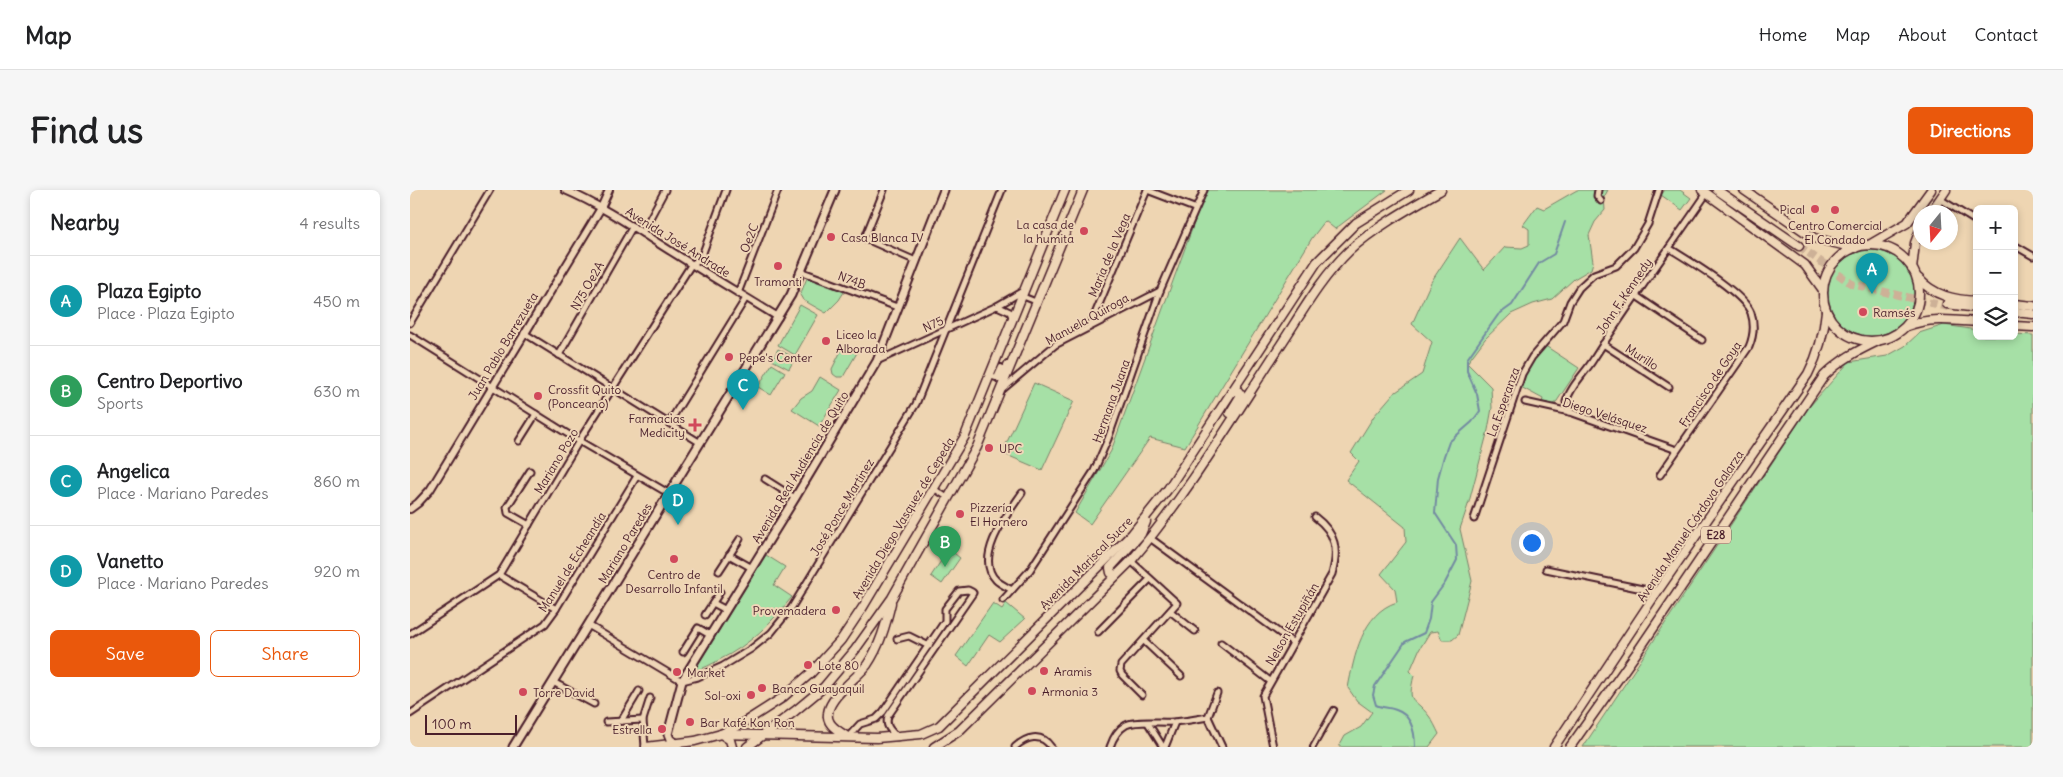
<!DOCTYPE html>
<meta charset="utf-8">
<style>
:root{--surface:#fff;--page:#f6f6f6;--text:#202124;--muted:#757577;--line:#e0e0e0;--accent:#ea580c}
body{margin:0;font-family:Delius,sans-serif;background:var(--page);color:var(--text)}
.controls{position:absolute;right:15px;top:15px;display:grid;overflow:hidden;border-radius:8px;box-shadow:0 2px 8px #0003}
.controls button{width:45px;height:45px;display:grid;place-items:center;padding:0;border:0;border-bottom:1px solid var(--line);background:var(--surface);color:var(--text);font:25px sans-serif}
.compass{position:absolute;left:1503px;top:15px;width:45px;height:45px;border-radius:50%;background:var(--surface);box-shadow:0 2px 8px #0003;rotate:198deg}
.scale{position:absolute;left:15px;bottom:12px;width:92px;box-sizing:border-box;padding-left:5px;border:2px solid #4a1f2b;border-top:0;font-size:14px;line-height:18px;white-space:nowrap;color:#4a1f2b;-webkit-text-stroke:4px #efd6b7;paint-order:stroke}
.you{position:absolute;left:1121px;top:352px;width:18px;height:18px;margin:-12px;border:4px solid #fff;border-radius:50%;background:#1a73e8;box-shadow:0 0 0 8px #1a73e833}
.badge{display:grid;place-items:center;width:32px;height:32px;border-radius:50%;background:var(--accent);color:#fff;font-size:16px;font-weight:700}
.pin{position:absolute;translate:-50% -41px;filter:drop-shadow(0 1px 2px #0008)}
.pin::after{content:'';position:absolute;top:26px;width:18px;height:15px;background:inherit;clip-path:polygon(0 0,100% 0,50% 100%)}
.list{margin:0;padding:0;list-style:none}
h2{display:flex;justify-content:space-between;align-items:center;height:65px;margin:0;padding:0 20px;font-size:21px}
h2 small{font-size:16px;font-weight:400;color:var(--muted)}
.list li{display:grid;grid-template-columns:32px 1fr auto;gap:15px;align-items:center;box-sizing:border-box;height:90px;padding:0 20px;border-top:1px solid var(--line)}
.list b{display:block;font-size:19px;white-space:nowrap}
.list p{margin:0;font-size:16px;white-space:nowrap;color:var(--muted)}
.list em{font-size:16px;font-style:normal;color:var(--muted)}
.actions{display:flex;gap:10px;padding:15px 20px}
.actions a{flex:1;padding:11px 0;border:1px solid var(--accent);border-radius:8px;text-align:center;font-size:18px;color:var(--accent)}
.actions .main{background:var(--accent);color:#fff}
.icon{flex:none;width:28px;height:28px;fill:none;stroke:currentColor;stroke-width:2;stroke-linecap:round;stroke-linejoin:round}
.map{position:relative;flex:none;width:1623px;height:557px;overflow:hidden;border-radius:8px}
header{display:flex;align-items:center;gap:30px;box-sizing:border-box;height:70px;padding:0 25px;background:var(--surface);border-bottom:1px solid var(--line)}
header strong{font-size:24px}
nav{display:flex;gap:28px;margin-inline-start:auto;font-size:18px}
.intro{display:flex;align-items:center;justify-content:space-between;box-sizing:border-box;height:120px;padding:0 30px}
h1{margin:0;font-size:35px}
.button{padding:12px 22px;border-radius:8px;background:var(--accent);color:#fff;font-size:18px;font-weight:700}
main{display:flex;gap:30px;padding:0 30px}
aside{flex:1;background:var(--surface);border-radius:8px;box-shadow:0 2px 8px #0003}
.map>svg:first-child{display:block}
.green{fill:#a6e0a6;stroke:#788068}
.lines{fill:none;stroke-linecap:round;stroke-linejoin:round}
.stream{stroke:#738aa1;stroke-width:2}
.primary-tunnel{stroke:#cdb197;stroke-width:8;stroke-dasharray:8 4;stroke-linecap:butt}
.pedestrian-casing{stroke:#4a1f2b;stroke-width:8}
.minor-casing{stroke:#4a1f2b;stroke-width:9}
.tertiary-casing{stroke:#4a1f2b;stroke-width:10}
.secondary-casing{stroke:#4a1f2b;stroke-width:11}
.primary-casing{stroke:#4a1f2b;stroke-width:11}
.pedestrian{stroke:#efd6b7;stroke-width:4}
.minor{stroke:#efd6b7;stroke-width:5}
.tertiary{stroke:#efd6b7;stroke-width:6}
.secondary{stroke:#efd6b7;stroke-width:7}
.primary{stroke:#efd6b7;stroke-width:8}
.poi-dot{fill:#d1495b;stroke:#efd6b7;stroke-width:2}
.labels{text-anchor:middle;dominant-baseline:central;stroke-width:4;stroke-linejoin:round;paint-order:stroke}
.shield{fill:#efd6b7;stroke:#7c5655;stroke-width:1}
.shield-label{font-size:11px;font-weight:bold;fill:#4a1f2b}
.poi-label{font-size:12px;fill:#4a1f2b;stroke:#efd6b7;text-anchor:start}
.street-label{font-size:12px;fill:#4a1f2b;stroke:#efd6b7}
</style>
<header>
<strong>Map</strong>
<nav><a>Home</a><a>Map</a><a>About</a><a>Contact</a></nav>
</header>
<div class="intro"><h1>Find us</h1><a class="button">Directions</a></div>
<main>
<aside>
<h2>Nearby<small>4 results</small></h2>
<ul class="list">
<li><span class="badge" style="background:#0f9aa8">A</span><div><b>Plaza Egipto</b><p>Place · Plaza Egipto</p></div><em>450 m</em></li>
<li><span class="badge" style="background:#2e9e5b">B</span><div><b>Centro Deportivo</b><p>Sports</p></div><em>630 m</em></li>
<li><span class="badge" style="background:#0f9aa8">C</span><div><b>Angelica</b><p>Place · Mariano Paredes</p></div><em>860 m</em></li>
<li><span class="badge" style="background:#0f9aa8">D</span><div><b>Vanetto</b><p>Place · Mariano Paredes</p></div><em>920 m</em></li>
</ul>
<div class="actions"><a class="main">Save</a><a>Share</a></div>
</aside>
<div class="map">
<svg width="1623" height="557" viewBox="0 0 1623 557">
<rect width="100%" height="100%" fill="#eed5b2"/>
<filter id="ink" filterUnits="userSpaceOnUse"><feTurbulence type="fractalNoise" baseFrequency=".02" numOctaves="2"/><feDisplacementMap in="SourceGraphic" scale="10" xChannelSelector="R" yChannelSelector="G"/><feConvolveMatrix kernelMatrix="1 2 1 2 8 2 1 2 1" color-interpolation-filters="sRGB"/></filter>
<g filter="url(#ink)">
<g class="green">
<polygon points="799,0 977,0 925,39 915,31 902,48 775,257 740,248 680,334 665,323 701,261 794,6"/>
<path d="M1167,0h31l-4,7 1,13 -10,12 -6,13 4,27 -2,7 -17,10 -22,20 -19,5 -22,10 -26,25 -18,24 24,24 1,21 -4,22 -19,72 -9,27 12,52 -14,54 -6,5h-10l-4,-9 -8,1 -11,18 -9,21 4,4c-7,31 -1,20 15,41 4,5 7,12 10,18l-10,13h-90l6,-11 16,-9 11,-15 -15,-11 -9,-13c6,-31 14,-75 49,-86l-2,-13 -14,-15 25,-32 -1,-15 -59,-47 13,-19 -8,-8 23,-37 19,-22 29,-20 10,-32 -20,-18 19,-42 29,-44 24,32 21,-23 17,1 7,-3v-16l-6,-4 14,-19 7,3z"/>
<polygon points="1255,0 1270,0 1281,8 1272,20 1251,5"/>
<circle cx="1461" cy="103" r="43"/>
<polygon points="397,88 434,102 429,110 416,123 393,110 390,105"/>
<polygon points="390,115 408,125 385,165 368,155"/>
<polygon points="1534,135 1567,140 1567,146 1604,146 1604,144 1623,145 1623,557 1173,557 1399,217 1439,172 1477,166 1495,156 1509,143"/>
<polygon points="434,155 448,161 433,187 427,187 423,184 422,179"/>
<polygon points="1134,155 1169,178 1145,214 1132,212 1133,209 1109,196 1116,181"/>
<polygon points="368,159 385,168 379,179 362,170"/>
<polygon points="362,174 375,182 361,205 348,197"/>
<polygon points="410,187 431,200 409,236 382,219 391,208 402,201"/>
<polygon points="624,193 664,211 632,280 592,263"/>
<polygon points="539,359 550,368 532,394 521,386"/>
<path d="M356,365l19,12 -11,18 18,12c-21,26 -42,48 -73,63 -7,4 -16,9 -25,11z"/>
<polygon points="583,413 592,419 596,413 615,429 590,452 579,445 558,476 546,466"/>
</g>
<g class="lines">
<path class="stream" d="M1005,557c0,-15 -4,-32 -19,-37 -7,-3 -14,-2 -20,-5l-3,-10 2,-9 30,-44 19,-9 5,-14 2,-17 14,-19 12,-23 -1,-15 -21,-32 3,-35 6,-22 5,-14 23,-20 8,-11 -3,-17 -10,-23v-12l31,-44 14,-10 27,-42 15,-9 11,-32"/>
<polyline class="primary-tunnel" points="1389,56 1442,94 1538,117"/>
<g class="pedestrian-casing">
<g id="pedestrian">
<polyline points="612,106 627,112"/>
<polyline points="580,186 586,188 591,177 593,178 589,190 597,174 601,175"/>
<polyline points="523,298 538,308"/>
<polyline points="903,557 924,520"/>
</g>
</g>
<g class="minor-casing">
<g id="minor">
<polyline points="474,0 456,45 456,49 506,71"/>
<polyline points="737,0 784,18"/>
<polyline points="1188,0 1187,6 1191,11"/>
<polyline points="1530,9 1567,32"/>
<polyline points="232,43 255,0"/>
<polyline points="1604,55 1623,66"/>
<polyline points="390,81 487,117"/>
<polyline points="328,103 368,0"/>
<polyline points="1225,105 1292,150"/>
<polyline points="587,116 600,122 603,129"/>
<polyline points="0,133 80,0"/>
<polyline points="680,136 737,0"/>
<polyline points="114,143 289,252"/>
<polyline points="0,145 169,251 258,303"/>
<polyline points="1193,154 1259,197"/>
<polyline points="149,165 223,36"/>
<polyline points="467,171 587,116 613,101"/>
<polyline points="593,199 645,155 750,101"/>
<polyline points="1115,212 1160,222 1267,260"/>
<path d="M1160,222l-4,-10c4,-15 19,-29 27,-42 36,-57 76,-111 114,-167"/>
<polyline points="259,233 336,108"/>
<polyline points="109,251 126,224"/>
<path d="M1250,285l89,-128c5,-12 6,-22 2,-34 -7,-20 -63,-53 -82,-65"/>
<polyline points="355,289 385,308"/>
<polyline points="1064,329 1112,184 1122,167 1153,131 1160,112 1169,98 1184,84 1206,76 1224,58 1238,34 1249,0"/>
<polyline points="119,335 98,323 97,317 120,281"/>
<polyline points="740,348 882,452"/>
<polyline points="319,365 342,378"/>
<polyline points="721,371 767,413 711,475 710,481 712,485 732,505"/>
<polyline points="1136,379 1247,402"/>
<polyline points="309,381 330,349"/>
<polyline points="89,385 146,419"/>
<path d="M602,400c-5,-3 -12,-6 -16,-10 -23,-23 13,-68 26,-87"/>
<polyline points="593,410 620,380 684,281 698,249 750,101 794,0"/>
<polyline points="303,413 316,420"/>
<polyline points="760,421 785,441"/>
<polyline points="295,425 310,402"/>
<polyline points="178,435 272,491 288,487 313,476 341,459 361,443 382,417 506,214 592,0"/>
<polyline points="688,442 740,389"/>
<polyline points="0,444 89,385 169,251 281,75 291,68 316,0"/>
<polyline points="487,449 499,446 519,456"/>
<polyline points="734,451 771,486"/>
<polyline points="811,453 860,491"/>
<polyline points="273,462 288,438 300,445"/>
<polyline points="143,492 184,514"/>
<polyline points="807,503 798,527 812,557"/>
<polyline points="0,524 135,434 146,419 227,286"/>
<polyline points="211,531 229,501"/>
<polyline points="196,532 233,530"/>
<polyline points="738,533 753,557"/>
<path d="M438,547l12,-13 16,-5 7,-7 62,-91v-12l14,-18 9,-1 4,2 1,1 -85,123c-3,10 2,14 9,21"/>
<polyline points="235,557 233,530 240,508"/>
<path d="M605,557c11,-10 26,-15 36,0"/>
<path d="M700,557c3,-9 7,-17 16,-22 10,-5 34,-2 47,-3 12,-1 24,-3 35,-5"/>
<polyline points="755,557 765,532"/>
<path d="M863,557l-10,-51 69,-122c7,-24 4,-41 -17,-57"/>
</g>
</g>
<g class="tertiary-casing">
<g id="tertiary">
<path d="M155,0c40,17 75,42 112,65 33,21 67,41 101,62"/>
<polyline points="0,319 8,313 20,300 191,18 199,0"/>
</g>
</g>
<g class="secondary-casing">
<g id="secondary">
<polyline points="267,554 260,549 258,544 272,491 385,308 467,171 534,0"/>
<polyline points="103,557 381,105 425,0"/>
</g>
</g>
<g class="primary-casing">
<g id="primary">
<polyline points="1292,0 1395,75 1413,100"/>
<polyline points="1307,0 1389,56"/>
<polyline points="1334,0 1404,48 1445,58"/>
<polyline points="1521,22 1536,0"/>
<circle cx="1461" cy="103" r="48"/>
<polyline points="1459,55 1497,33 1521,0"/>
<polyline points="1502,79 1505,53 1510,40"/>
<path d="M1508,88c16,18 36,22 59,23"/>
<polyline points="1537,114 1567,118"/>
<polyline points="1604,114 1623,116"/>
<polyline points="1604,122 1623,124"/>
<path d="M1497,136c22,-9 46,-6 70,-4"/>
<polyline points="1604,136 1623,137"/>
<polyline points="820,223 831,205 828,201 822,201"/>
<polyline points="706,385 701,383 700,378 731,344 736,332"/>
<polyline points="311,544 467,548 511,544 529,536 722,344 758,299 907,72 946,33 999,0"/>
<polyline points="311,544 320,550 322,557"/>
<path d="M436,546c-9,-6 -20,-12 -18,-23 2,-17 29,-35 39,-48 13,-19 19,-41 24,-62"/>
<polyline points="236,557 285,551 311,544 333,533 372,508 401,483 431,450 453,417 555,246 655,0"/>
<polyline points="337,557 385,521 414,497 445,460 482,408 567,257 673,0"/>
<path d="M524,557l25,-16 172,-170c55,-65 100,-140 147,-212 22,-33 42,-70 71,-98 23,-22 64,-45 92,-61"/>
<path d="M1144,557l103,-155 151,-218c11,-21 16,-40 18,-63"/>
<path d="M1160,557l70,-99 184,-272c16,-16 33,-25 54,-35"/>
</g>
</g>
<use href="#pedestrian" class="pedestrian"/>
<use href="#minor" class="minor"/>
<use href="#tertiary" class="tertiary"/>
<use href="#secondary" class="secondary"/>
<use href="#primary" class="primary"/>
</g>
</g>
<g class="poi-dot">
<circle cx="1405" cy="19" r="5"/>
<circle cx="1425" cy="20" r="5"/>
<circle cx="674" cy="41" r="5"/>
<circle cx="421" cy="47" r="5"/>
<circle cx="368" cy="76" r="5"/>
<circle cx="1453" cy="122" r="5"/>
<circle cx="416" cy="151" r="5"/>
<circle cx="319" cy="167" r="5"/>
<circle cx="128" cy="206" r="5"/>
<path d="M282.5 227.5h5v5h5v5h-5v5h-5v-5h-5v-5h5z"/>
<circle cx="579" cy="258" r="5"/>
<circle cx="550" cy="324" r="5"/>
<circle cx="264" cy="369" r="5"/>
<circle cx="426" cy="420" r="5"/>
<circle cx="398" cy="475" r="5"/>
<circle cx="634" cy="481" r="5"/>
<circle cx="267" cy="482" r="5"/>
<circle cx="352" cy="498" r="5"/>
<circle cx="622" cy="501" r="5"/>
<circle cx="113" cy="502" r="5"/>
<circle cx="341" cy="505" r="5"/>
<circle cx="280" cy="532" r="5"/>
<circle cx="252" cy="539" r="5"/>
</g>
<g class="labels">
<rect class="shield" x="1291" y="336.5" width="30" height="17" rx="4"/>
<g class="shield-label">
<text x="1306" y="345">E28</text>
</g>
<g class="poi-label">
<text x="1395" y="19" text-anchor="end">Pical</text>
<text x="664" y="34" text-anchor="end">La casa de<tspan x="664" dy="14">la humita</tspan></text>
<text x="1425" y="35" text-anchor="middle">Centro Comercial<tspan x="1425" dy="14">El Condado</tspan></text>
<text x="431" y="47">Casa Blanca IV</text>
<text x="368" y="91" text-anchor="middle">Tramonti</text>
<text x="1463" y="122">Ramsés</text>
<text x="426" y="144">Liceo la<tspan x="426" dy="14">Alborada</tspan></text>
<text x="329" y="167">Pepe's Center</text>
<text x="138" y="199">Crossfit Quito<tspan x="138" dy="14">(Ponceano)</tspan></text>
<text x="275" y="228" text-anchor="end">Farmacias<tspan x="275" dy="14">Medicity</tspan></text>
<text x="589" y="258">UPC</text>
<text x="560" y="317">Pizzería<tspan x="560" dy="14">El Hornero</tspan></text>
<text x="264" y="384" text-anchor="middle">Centro de<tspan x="264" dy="14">Desarrollo Infantil</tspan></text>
<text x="416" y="420" text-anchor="end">Provemadera</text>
<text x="408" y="475">Lote 80</text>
<text x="644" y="481">Aramis</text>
<text x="277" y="482">Market</text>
<text x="362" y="498">Banco Guayaquil</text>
<text x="632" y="501">Armonia 3</text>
<text x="123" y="502">Torre David</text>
<text x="331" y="505" text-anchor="end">Sol-oxi</text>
<text x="290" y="532">Bar Kafé Kon Ron</text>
<text x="242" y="539" text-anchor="end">Estrella</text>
</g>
<g class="street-label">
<text transform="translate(339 48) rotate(-69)">Oe2C</text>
<text transform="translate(268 52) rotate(32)">Avenida José Andrade</text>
<text transform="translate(699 65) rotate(-67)">Maria de la Vega</text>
<text transform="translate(442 90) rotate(20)">N74B</text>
<text transform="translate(177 96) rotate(-60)">N75 Oe2A</text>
<text transform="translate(1214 106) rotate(-56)">John F. Kennedy</text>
<text transform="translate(677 129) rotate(-29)">Manuela Quiroga</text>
<text transform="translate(523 134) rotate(-25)">N75</text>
<text transform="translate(93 156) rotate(-59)">Juan Pablo Barrezueta</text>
<text transform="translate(1232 167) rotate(33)">Murillo</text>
<text transform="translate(1300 194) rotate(-56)">Francisco de Goya</text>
<text transform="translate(701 211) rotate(-70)">Hermana Juana</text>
<text transform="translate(1093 212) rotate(-70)">La Esperanza</text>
<text transform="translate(1195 225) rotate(18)">Diego Velásquez</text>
<text transform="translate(146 271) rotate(-59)">Mariano Pozo</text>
<text transform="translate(390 277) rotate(-59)">Avenida Real Audiencia de Quito</text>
<text transform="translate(432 317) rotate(-59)">José Ponce Martinez</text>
<text transform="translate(493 328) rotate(-59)">Avenida Diego Vasquez de Cepeda</text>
<text transform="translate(1280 336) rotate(-56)">Avenida Manuel Córdova Galarza</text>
<text transform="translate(215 353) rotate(-59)">Mariano Paredes</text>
<text transform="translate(162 372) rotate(-58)">Manuel de Echeandía</text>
<text transform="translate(676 373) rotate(-45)">Avenida Mariscal Sucre</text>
<text transform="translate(882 434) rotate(-60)">Nelson Estupiñán</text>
</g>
</g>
</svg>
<div class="controls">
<button>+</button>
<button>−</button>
<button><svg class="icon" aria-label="layers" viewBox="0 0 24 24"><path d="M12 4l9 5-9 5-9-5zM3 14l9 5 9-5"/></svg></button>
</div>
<svg class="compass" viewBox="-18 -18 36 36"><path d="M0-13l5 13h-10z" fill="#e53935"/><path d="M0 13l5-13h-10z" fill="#757577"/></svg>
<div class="scale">100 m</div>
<div class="you"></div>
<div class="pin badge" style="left:1462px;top:104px;background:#0f9aa8">A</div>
<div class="pin badge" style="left:535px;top:377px;background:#2e9e5b">B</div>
<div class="pin badge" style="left:333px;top:220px;background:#0f9aa8">C</div>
<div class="pin badge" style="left:268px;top:335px;background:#0f9aa8">D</div>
</div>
</main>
